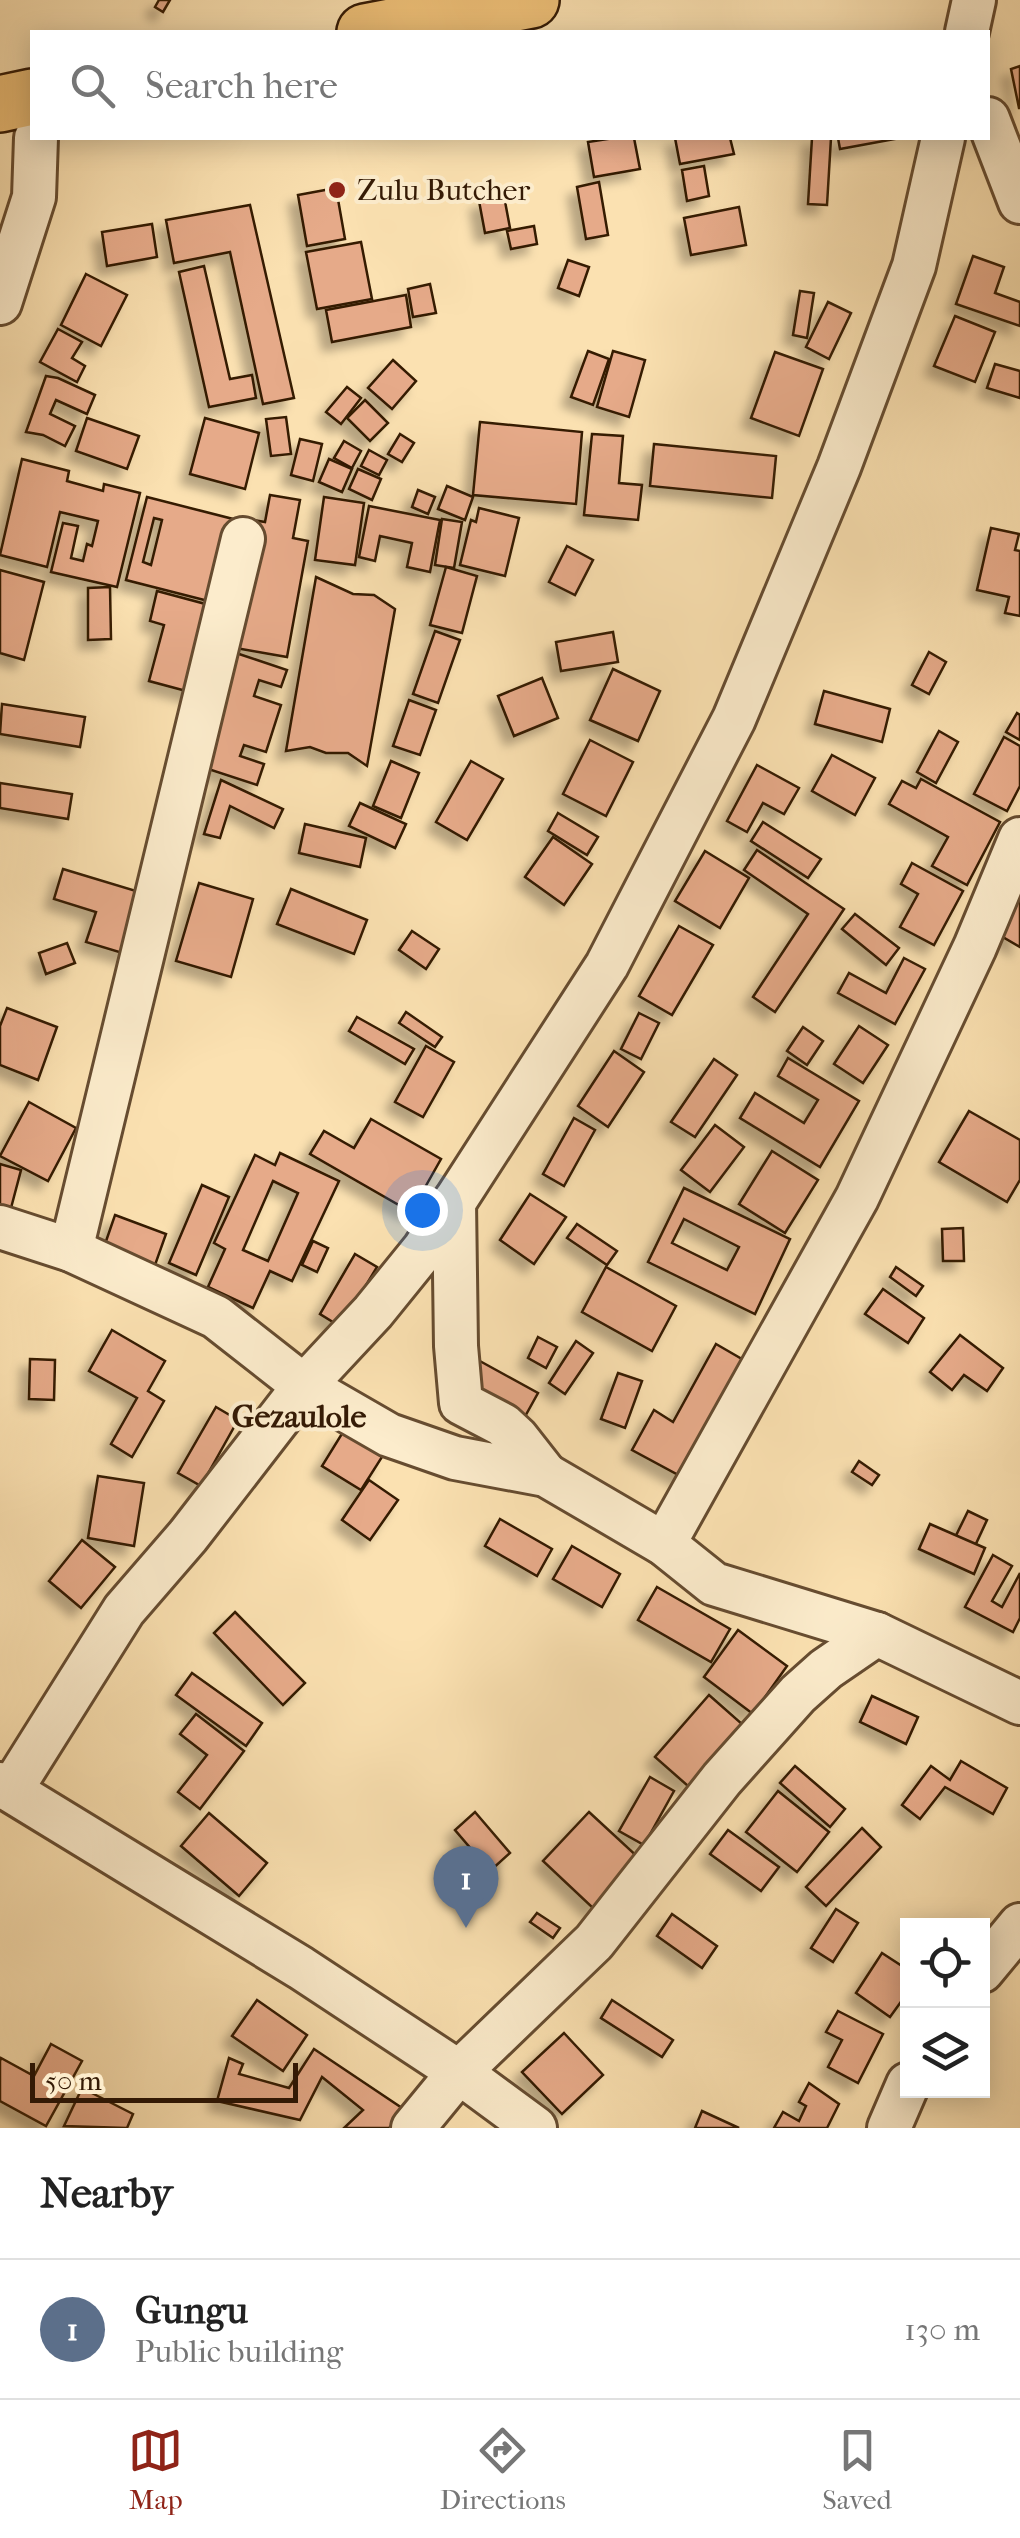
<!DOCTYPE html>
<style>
:root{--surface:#fff;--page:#f2f2f2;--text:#222;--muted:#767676;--line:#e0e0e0;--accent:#8f2418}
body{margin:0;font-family:"IM FELL French Canon",serif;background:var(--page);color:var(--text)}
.controls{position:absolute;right:30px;bottom:30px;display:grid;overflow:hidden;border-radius:0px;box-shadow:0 5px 25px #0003}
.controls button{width:90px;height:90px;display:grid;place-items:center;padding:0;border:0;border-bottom:2px solid var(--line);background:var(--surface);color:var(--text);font:50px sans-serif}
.scale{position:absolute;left:30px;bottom:25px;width:268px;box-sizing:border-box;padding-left:10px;border:5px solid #341a05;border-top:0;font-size:28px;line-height:35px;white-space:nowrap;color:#341a05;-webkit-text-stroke:8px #fceccc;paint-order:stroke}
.you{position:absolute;left:422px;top:1210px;width:35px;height:35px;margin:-25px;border:8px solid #fff;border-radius:50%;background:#1a73e8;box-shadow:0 0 0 15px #1a73e833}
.badge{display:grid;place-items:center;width:65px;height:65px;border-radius:50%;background:var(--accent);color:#fff;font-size:32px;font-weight:700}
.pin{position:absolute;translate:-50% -82px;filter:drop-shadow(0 2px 5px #0008)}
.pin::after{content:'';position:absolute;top:52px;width:35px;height:30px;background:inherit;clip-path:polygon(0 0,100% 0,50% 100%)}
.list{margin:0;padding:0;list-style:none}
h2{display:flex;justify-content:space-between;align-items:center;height:130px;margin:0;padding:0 40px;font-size:42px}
h2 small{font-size:32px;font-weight:400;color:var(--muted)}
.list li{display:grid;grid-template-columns:65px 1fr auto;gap:30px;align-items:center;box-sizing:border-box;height:140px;padding:0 40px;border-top:2px solid var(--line)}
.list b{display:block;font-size:38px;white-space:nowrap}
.list p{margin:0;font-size:32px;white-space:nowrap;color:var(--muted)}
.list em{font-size:32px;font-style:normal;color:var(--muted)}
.icon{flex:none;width:55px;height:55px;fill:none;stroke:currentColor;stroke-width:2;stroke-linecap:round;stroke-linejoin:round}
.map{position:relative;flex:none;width:1020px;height:2128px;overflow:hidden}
.search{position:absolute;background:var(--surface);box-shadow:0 5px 25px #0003;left:30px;right:30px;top:30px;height:110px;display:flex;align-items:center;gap:25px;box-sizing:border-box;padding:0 35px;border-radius:0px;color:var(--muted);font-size:38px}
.sheet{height:270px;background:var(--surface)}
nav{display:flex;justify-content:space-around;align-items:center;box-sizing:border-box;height:140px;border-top:2px solid var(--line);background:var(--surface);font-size:28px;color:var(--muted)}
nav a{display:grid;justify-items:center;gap:5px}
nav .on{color:var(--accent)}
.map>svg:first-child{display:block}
.building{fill:#e6aa89;stroke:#341a05;stroke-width:2.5;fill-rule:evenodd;filter:url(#shadow)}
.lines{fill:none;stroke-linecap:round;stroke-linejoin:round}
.minor-casing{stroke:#664c30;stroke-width:48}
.major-casing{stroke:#341a05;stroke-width:60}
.minor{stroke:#fceccc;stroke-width:42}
.major{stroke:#eec078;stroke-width:55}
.poi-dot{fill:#8f2418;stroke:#fceccc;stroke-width:4}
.labels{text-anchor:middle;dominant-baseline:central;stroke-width:8;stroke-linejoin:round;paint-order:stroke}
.poi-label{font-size:30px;fill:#341a05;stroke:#fceccc;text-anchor:start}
.neighbourhood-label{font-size:32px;font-weight:bold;fill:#341a05;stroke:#fceccc}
</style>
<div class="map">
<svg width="1020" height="2128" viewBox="0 0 1020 2128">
<defs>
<filter id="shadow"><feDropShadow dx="-9" dy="9" stdDeviation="5" flood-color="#0004"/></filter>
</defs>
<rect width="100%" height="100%" fill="#fbe1b1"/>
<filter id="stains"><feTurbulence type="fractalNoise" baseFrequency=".002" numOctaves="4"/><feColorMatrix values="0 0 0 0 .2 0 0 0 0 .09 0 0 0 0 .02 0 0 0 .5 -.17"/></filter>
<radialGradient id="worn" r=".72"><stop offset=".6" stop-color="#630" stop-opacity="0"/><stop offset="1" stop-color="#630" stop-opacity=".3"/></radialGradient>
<g class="building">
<polygon points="159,0 170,0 163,12 155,7"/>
<polygon points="1020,66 1020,108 1019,108 1011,69"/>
<polygon points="614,138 634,138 640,169 594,177 588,142"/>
<polygon points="675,138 730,138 734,154 680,164"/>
<polygon points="812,138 831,138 827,205 808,204"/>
<polygon points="838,138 900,138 840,149"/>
<polygon points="704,166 709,196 687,201 682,170"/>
<polygon points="599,182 608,235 586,239 577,187"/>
<polygon points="336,188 345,239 307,246 298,195"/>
<polygon points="504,196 510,228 485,233 479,201"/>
<polygon points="250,205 294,398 263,404 230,252 174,263 166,220"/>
<polygon points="739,207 746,245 691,255 684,218"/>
<polygon points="152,224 157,257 107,266 102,232"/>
<polygon points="534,226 537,244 511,249 507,231"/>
<polygon points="361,242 372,299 317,309 306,252"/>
<polygon points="973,256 1004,267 995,293 1020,302 1020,326 956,304"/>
<polygon points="568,260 589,267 579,296 558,288"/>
<polygon points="204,266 230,379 252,375 256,398 209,407 179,272"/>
<polygon points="86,274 127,295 101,346 61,325"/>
<polygon points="430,284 436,313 413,317 408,289"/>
<polygon points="800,291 814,293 807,338 793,335"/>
<polygon points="406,295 411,327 332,342 326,310"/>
<polygon points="828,302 851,313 829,359 806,347"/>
<polygon points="955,316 995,332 975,382 934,366"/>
<polygon points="58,329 82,342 72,358 85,366 77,382 40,362"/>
<polygon points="588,351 609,359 593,405 571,397"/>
<polygon points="613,351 645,360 629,417 597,407"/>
<polygon points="775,352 823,369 799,436 751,418"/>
<polygon points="393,360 416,381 392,409 368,388"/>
<polygon points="995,364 1020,371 1020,398 987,388"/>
<polygon points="46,376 58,378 95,395 87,414 56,400 50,414 75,426 65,446 43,435 26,432"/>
<polygon points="347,387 361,398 341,424 326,412"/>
<polygon points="365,400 388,423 370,441 347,418"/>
<polygon points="286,417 291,454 271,456 266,419"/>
<polygon points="87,418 139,436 127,469 76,451"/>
<polygon points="205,418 259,433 245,489 190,474"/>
<polygon points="480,422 582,432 576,504 473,495"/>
<polygon points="400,434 414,443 402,462 388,454"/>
<polygon points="592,434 623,436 619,483 642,485 638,520 584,515"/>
<polygon points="300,439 322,444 313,481 291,475"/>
<polygon points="344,441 361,451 352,468 334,458"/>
<polygon points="654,444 776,456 772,498 650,486"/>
<polygon points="369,450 387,460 379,475 361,466"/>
<polygon points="22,459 69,471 67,481 103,491 104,484 140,493 117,587 51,572 63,523 78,526 71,558 83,561 87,544 92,546 98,521 60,512 47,567 0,555"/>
<polygon points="329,459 352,469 342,492 319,482"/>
<polygon points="358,469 381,479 372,500 349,489"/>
<polygon points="447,486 473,497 465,520 438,509"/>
<polygon points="418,490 435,497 428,514 412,507"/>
<polygon points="270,495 300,500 293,538 308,541 287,657 230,647 253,520 265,522"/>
<path d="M147,497l90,23 -21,83 -90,-23zM154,518l8,2 -11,45 -8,-3z"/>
<polygon points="324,497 364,503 355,565 315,560"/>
<polygon points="369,506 440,520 430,572 407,567 412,543 380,536 375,561 359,557"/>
<polygon points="479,508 519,518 505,576 460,565 471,520 476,522"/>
<polygon points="442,519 462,522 454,568 435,565"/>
<polygon points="991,528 1019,534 1015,550 1020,551 1020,616 1005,613 1009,597 977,590"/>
<polygon points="567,546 593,560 575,595 549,582"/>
<polygon points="446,567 477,576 462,633 430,625"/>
<polygon points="0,570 44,582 24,660 0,653"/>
<polygon points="316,577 353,594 374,595 395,609 367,766 348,753 326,753 310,747 286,751"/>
<polygon points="110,587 111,639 88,640 88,588"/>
<polygon points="157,591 224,609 201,695 149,681 164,625 150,621"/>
<polygon points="435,631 460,640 438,703 413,694"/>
<polygon points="613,632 618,662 561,671 556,642"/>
<polygon points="929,652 946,662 929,694 912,685"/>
<polygon points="236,653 287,670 281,687 259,680 254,696 281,705 266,752 244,745 240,756 264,764 257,785 199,766"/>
<polygon points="613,669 660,691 638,741 590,720"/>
<polygon points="542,678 558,718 514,736 498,696"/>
<polygon points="824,691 890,709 882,742 815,724"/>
<polygon points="409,700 436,710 420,755 393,746"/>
<polygon points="2,704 85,717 80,747 0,734"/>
<polygon points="1017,713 1020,715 1020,740 1006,732"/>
<polygon points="939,731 958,742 936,783 917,772"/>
<polygon points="1004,737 1020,746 1020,786 1007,811 974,794"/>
<polygon points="590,740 633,762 606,816 563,794"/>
<polygon points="832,755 875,778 855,815 812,791"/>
<polygon points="391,761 419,773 401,818 373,806"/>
<polygon points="471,761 503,779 467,840 436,822"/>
<polygon points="757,765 799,788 784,814 763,803 747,832 727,821"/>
<polygon points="921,779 1000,822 967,885 932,866 948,837 889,804 902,781 916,788"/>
<polygon points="221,780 283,809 274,828 230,806 220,838 204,834"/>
<polygon points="0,783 72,794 68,819 0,808"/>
<polygon points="360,803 406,824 395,848 349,826"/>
<polygon points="558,813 598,837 587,855 548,831"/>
<polygon points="763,822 821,859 808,878 751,841"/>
<polygon points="305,824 366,838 360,867 299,853"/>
<polygon points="553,837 592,864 564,905 525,877"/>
<polygon points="757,850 844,909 775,1012 753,997 808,914 744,870"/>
<polygon points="705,851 749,878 720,928 675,901"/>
<polygon points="912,863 963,891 934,945 900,927 918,894 901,884"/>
<polygon points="63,869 146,894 129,955 86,942 96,912 54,899"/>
<polygon points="199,883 253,899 231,977 176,961"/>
<polygon points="1020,888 1020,947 996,933"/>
<polygon points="291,889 367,920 354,954 277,924"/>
<polygon points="855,914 899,948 886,965 842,929"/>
<polygon points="679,926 713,945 672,1015 639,996"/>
<polygon points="412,931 439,949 426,969 399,950"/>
<polygon points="67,943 75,963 46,974 39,953"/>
<polygon points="904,958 925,969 895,1024 838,993 849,973 886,993"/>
<polygon points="7,1008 57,1027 38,1080 0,1065 0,1026"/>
<polygon points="406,1012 442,1037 435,1047 399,1023"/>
<polygon points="639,1013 659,1023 641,1059 621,1049"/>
<polygon points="357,1017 414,1049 405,1064 349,1031"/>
<polygon points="859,1026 888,1045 863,1083 834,1064"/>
<polygon points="803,1027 823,1041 807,1065 787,1051"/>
<polygon points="426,1046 454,1062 423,1117 395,1102"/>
<polygon points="614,1051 644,1072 608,1127 578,1106"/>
<polygon points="788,1058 859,1101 820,1167 740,1118 755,1093 804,1123 818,1100 778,1076"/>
<polygon points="714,1059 737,1075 695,1137 671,1122"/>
<polygon points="29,1102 76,1128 48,1181 0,1156"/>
<polygon points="969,1111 1020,1140 1020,1180 1007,1202 939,1162"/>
<polygon points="574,1118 595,1130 564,1186 543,1174"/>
<polygon points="371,1119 441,1159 411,1212 310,1154 324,1131 354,1148"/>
<polygon points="715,1125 744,1147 710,1192 681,1170"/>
<polygon points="772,1151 818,1180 785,1233 739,1204"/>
<path d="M280,1153l59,28 -47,100 -22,-10 -17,37 -45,-21 17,-38 -11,-6 41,-88 20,10zM273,1181l25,12 -30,68 -25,-11z"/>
<polygon points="0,1164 21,1170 11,1208 0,1205"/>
<polygon points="202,1185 229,1197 196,1275 169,1263"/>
<path d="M684,1188l106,51 -35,75 -107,-52zM684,1219l55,28 -12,23 -55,-27z"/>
<polygon points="530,1194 566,1217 534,1264 500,1240"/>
<polygon points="115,1215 166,1234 155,1265 104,1247"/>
<polygon points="577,1224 617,1251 607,1265 567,1238"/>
<polygon points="963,1228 964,1261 943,1261 942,1229"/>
<polygon points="313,1241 328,1248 317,1272 302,1265"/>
<polygon points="355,1254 377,1267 341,1327 320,1314"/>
<polygon points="606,1267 676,1306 652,1351 582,1312"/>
<polygon points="896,1267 923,1286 916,1296 890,1277"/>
<polygon points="883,1289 924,1318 908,1343 865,1314"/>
<polygon points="112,1330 165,1361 148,1391 164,1401 132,1457 111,1444 137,1398 89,1371"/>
<polygon points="960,1335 1003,1368 987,1391 964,1375 952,1390 930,1372"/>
<polygon points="538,1337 557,1347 546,1368 528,1358"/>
<polygon points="576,1341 593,1353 565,1394 549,1383"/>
<polygon points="716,1344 747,1362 684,1478 632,1450 654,1410 673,1422"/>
<polygon points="30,1359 55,1360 54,1400 29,1399"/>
<polygon points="478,1360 538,1393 523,1420 464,1387"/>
<polygon points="618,1373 642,1381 625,1428 601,1419"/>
<polygon points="216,1407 238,1420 201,1486 178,1473"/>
<polygon points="343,1432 382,1457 361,1490 322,1466"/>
<polygon points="859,1461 879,1475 872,1485 852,1472"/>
<polygon points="98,1476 144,1483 134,1546 88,1538"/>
<polygon points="369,1480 398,1500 370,1540 342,1520"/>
<polygon points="968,1511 987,1520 967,1563 947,1554"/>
<polygon points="500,1519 552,1549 537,1576 485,1546"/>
<polygon points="930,1524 985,1548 974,1574 919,1549"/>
<polygon points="82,1540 115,1567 81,1608 49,1581"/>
<polygon points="572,1546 620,1574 602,1607 553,1579"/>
<polygon points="993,1555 1012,1566 992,1601 1002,1607 1020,1573 1020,1618 1013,1632 965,1607"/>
<polygon points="657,1587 730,1629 711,1662 638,1620"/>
<polygon points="235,1612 305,1683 283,1705 214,1633"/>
<polygon points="738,1630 787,1666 753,1714 704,1677"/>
<polygon points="192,1673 262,1723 246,1746 176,1695"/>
<polygon points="709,1695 742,1724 688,1786 655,1757"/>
<polygon points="872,1696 918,1717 906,1744 860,1722"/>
<polygon points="196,1714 244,1751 200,1809 178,1792 207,1755 180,1734"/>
<polygon points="961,1761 1007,1788 993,1814 945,1787 920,1819 902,1805 931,1766 950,1780"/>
<polygon points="795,1766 845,1809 830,1827 780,1783"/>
<polygon points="650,1777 674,1791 644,1845 619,1831"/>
<polygon points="778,1791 829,1832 797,1872 746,1832"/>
<polygon points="475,1812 510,1853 490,1871 455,1830"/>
<polygon points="589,1812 640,1859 594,1909 543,1861"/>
<polygon points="209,1813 267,1863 239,1896 181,1846"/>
<polygon points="862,1828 881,1847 826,1906 806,1887"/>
<polygon points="728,1830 779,1867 761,1891 710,1854"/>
<polygon points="836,1909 858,1923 833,1962 811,1948"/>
<polygon points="537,1913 560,1928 553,1938 530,1922"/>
<polygon points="672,1914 717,1946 702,1968 657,1936"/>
<polygon points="882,1953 908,1970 908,1992 890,2017 856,1993"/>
<polygon points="257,2000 307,2035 283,2071 232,2036"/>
<polygon points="612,2000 673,2040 662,2057 601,2018"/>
<polygon points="838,2011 883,2034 858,2083 828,2067 842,2040 826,2032"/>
<polygon points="564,2033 603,2075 562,2114 522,2072"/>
<polygon points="51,2044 82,2061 46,2126 0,2101 0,2061 1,2058 34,2076"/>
<polygon points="314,2049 405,2110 389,2128 344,2128 363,2110 322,2077 300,2120 217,2101 229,2058 243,2064 239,2074 289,2088"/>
<polygon points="809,2083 839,2104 827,2128 774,2128 783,2112 799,2121 806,2106 799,2102"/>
<polygon points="82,2088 133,2114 127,2128 64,2126"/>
<polygon points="702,2111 739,2128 695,2128"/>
</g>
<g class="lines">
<g class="minor-casing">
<g id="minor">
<polyline points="967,32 974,0"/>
<polyline points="988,119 1020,202"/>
<polyline points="0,303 34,197 36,138"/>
<polyline points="454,1202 456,1346 461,1403 503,1425 517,1438 546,1475"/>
<polyline points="0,1227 71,1250 216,1317 304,1386 389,1435 455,1458 546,1475 664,1544 714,1584 877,1634 1020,1703"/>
<polyline points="71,1250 243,539"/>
<polyline points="664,1544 857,1198 975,947 1020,839"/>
<polyline points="0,1784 301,1968 459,2072 535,2128"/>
<polyline points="11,1790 124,1610 188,1536 304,1386 373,1312 424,1249 607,965 734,719 839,467 914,266 943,138"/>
<polyline points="982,1971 1020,1925"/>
<polyline points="413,2128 459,2072 594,1942 722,1779 798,1694 826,1669 877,1634"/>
<polyline points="889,2128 908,2084"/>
</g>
</g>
<g class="major-casing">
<g id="major">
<polyline points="365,32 531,0"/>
<polyline points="0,104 32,97"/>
</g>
</g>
<use href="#minor" class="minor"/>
<use href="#major" class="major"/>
</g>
<circle class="poi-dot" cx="337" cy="190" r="10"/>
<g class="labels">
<g class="poi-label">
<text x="357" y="190">Zulu Butcher</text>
</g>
<g class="neighbourhood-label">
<text x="299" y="1416">Gezaulole</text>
</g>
</g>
<rect width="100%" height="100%" filter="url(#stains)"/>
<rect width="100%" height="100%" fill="url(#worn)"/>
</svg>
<div class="controls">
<button><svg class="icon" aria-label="locate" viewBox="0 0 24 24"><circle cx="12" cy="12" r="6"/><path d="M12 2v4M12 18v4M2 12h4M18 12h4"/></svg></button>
<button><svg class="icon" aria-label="layers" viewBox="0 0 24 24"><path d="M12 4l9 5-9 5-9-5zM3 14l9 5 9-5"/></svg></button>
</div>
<div class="scale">50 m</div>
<div class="you"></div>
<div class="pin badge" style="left:466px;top:1928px;background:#5c6f8a">1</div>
<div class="search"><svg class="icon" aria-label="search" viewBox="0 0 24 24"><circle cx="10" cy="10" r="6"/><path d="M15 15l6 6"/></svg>Search here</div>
</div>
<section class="sheet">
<h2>Nearby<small></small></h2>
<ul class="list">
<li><span class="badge" style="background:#5c6f8a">1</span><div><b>Gungu</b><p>Public building</p></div><em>130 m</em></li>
</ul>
</section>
<nav>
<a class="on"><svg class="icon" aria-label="map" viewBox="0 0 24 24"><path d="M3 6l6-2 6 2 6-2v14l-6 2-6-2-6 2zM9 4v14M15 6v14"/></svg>Map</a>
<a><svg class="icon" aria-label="directions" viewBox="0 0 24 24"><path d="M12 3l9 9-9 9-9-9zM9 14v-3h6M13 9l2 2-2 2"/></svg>Directions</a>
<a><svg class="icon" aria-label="saved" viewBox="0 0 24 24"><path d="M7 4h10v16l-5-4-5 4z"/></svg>Saved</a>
</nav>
